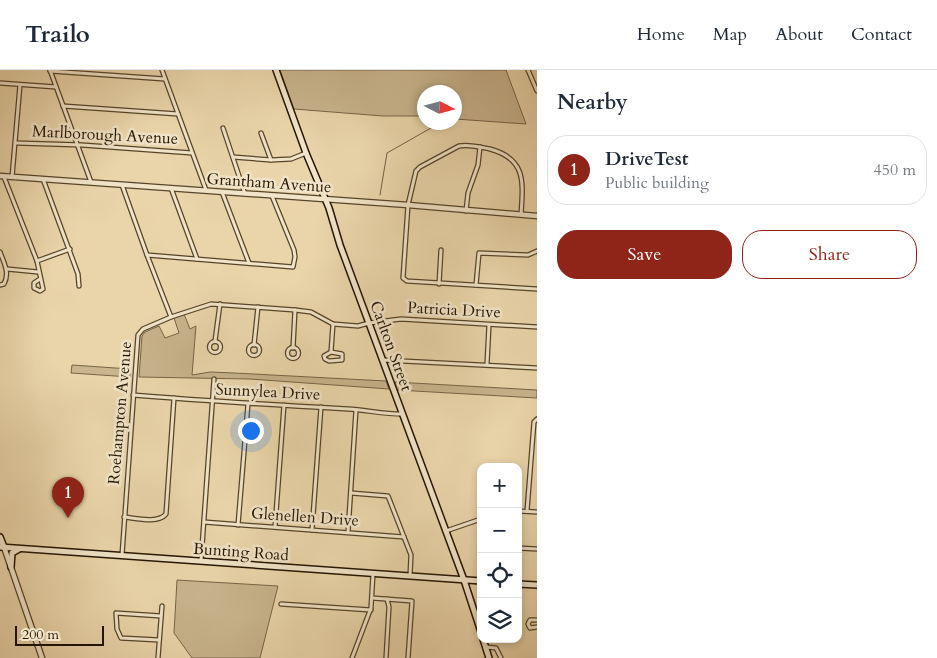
<!DOCTYPE html>
<meta charset="utf-8">
<style>
:root{--surface:#fff;--page:#f6f6f7;--text:#1f2937;--muted:#747a83;--line:#e0e1e3;--accent:#8f2418}
body{margin:0;font-family:Cardo,serif;background:var(--page);color:var(--text)}
.controls{position:absolute;right:15px;bottom:15px;display:grid;overflow:hidden;border-radius:10px;box-shadow:0 2px 8px #0003}
.controls button{width:45px;height:45px;display:grid;place-items:center;padding:0;border:0;border-bottom:1px solid var(--line);background:var(--surface);color:var(--text);font:25px sans-serif}
.compass{position:absolute;left:417px;top:15px;width:45px;height:45px;border-radius:50%;background:var(--surface);box-shadow:0 2px 8px #0003;rotate:96deg}
.scale{position:absolute;left:15px;bottom:12px;width:89px;box-sizing:border-box;padding-left:5px;border:2px solid #241400;border-top:0;font-size:14px;line-height:18px;white-space:nowrap;color:#241400;-webkit-text-stroke:4px #f1e4c8;paint-order:stroke}
.you{position:absolute;left:250px;top:360px;width:18px;height:18px;margin:-12px;border:4px solid #fff;border-radius:50%;background:#1a73e8;box-shadow:0 0 0 8px #1a73e833}
.badge{display:grid;place-items:center;width:32px;height:32px;border-radius:50%;background:var(--accent);color:#fff;font-size:16px;font-weight:700}
.pin{position:absolute;translate:-50% -41px;filter:drop-shadow(0 1px 2px #0008)}
.pin::after{content:'';position:absolute;top:26px;width:18px;height:15px;background:inherit;clip-path:polygon(0 0,100% 0,50% 100%)}
.list{margin:0;padding:0;list-style:none}
h2{display:flex;justify-content:space-between;align-items:center;height:65px;margin:0;padding:0 20px;font-size:21px}
h2 small{font-size:16px;font-weight:400;color:var(--muted)}
.list li{display:grid;grid-template-columns:32px 1fr auto;gap:15px;align-items:center;box-sizing:border-box;height:70px;margin:0 10px 10px;padding:0 10px;border:1px solid var(--line);border-radius:20px}
.list b{display:block;font-size:19px;white-space:nowrap}
.list p{margin:0;font-size:16px;white-space:nowrap;color:var(--muted)}
.list em{font-size:16px;font-style:normal;color:var(--muted)}
.actions{display:flex;gap:10px;padding:15px 20px}
.actions a{flex:1;padding:11px 0;border:1px solid var(--accent);border-radius:20px;text-align:center;font-size:18px;color:var(--accent)}
.actions .main{background:var(--accent);color:#fff}
.icon{flex:none;width:28px;height:28px;fill:none;stroke:currentColor;stroke-width:2;stroke-linecap:round;stroke-linejoin:round}
.map{position:relative;flex:none;width:537px;height:588px;overflow:hidden}
header{display:flex;align-items:center;gap:30px;box-sizing:border-box;height:70px;padding:0 25px;background:var(--surface);border-bottom:1px solid var(--line)}
header strong{font-size:24px}
nav{display:flex;gap:28px;margin-inline-start:auto;font-size:18px}
main{display:flex}
aside{flex:1;background:var(--surface)}
.map>svg:first-child{display:block}
.green{fill:#c8b48d;stroke:#766446}
.lines{fill:none;stroke-linecap:round;stroke-linejoin:round}
.stream{stroke:#736043;stroke-width:1}
.minor-casing{stroke:#56442a;stroke-width:5.5}
.tertiary-casing{stroke:#56442a;stroke-width:7}
.secondary-casing{stroke:#241400;stroke-width:8}
.minor{stroke:#f1e4c8;stroke-width:3}
.tertiary{stroke:#f1e4c8;stroke-width:4.5}
.secondary{stroke:#f1e4c8;stroke-width:5}
.labels{text-anchor:middle;dominant-baseline:central;stroke-width:5;stroke-linejoin:round;paint-order:stroke}
.street-label{font-size:16px;fill:#241400;stroke:#f1e4c8}
</style>
<header>
<strong>Trailo</strong>
<nav><a>Home</a><a>Map</a><a>About</a><a>Contact</a></nav>
</header>
<main>
<div class="map">
<svg width="537" height="588" viewBox="0 0 537 588">
<rect width="100%" height="100%" fill="#ead5aa"/>
<filter id="stains"><feTurbulence type="fractalNoise" baseFrequency=".004" numOctaves="4"/><feColorMatrix values="0 0 0 0 .2 0 0 0 0 .09 0 0 0 0 .02 0 0 0 .5 -.17"/></filter>
<radialGradient id="worn" r=".72"><stop offset=".6" stop-color="#630" stop-opacity="0"/><stop offset="1" stop-color="#630" stop-opacity=".3"/></radialGradient>
<g class="green">
<polygon points="280,0 506,0 526,54 455,49 454,22 424,22 424,46 383,46 294,39"/>
<polygon points="184,244 190,259 196,256 192,305 210,302 234,303 386,311 389,319 250,309 139,307 142,266 145,262 159,256 165,268 179,263 174,248"/>
<polygon points="72,295 130,299 130,307 71,303"/>
<polygon points="395,312 537,320 537,328 397,320"/>
<polygon points="177,510 278,516 260,588 192,588 174,563"/>
</g>
<g class="lines">
<polyline class="stream" points="380,125 387,83 431,58"/>
<g class="minor-casing">
<g id="minor">
<polyline points="50,0 91,112"/>
<polyline points="162,0 206,120"/>
<polyline points="528,0 537,21"/>
<polyline points="50,1 165,9"/>
<polyline points="0,13 56,17"/>
<polyline points="63,36 178,44"/>
<polyline points="223,58 245,124"/>
<polyline points="261,63 271,90"/>
<polyline points="16,73 82,75 192,83"/>
<polyline points="233,87 271,90 291,89 306,83"/>
<polyline points="4,107 37,191 43,219 40,221 34,218 34,213 40,209"/>
<polyline points="12,107 20,15"/>
<polyline points="43,109 78,204 79,216"/>
<polyline points="122,115 147,185 171,247"/>
<polyline points="171,118 197,189"/>
<polyline points="222,122 249,193"/>
<polyline points="466,141 468,123 478,95 480,77"/>
<path d="M521,145c2,-32 6,-56 -31,-66 -10,-2 -21,-5 -31,-3l-39,21 -4,4 -8,34 -5,73 4,3 130,8"/>
<path d="M0,182c4,11 10,21 4,32l-4,1"/>
<polyline points="147,185 293,197 295,187 294,180 272,126"/>
<polyline points="37,191 70,179"/>
<polyline points="7,199 38,202"/>
<polyline points="439,214 441,180"/>
<polyline points="476,215 479,183 528,185 537,181"/>
<polyline points="215,271 220,234"/>
<circle cx="215" cy="277" r="5.5"/>
<circle cx="254" cy="280" r="5.5"/>
<polyline points="254,275 258,237"/>
<circle cx="293" cy="283" r="5.5"/>
<polyline points="293,278 295,240"/>
<polyline points="331,282 342,284 342,290 329,291 325,289 324,286 331,282 333,254"/>
<polyline points="383,290 537,298"/>
<polyline points="487,294 489,255"/>
<path d="M133,325c72,6 143,10 215,14 18,1 36,5 54,5"/>
<polyline points="351,423 388,426 411,485 410,506"/>
<polyline points="518,441 537,442"/>
<polyline points="527,441 534,352 537,349"/>
<path d="M124,447c11,1 34,7 42,-3l8,-116"/>
<polyline points="204,452 404,467"/>
<polyline points="238,455 248,334"/>
<polyline points="275,457 284,335"/>
<polyline points="312,460 321,337"/>
<polyline points="446,461 481,449"/>
<polyline points="348,462 356,340"/>
<polyline points="518,478 537,479"/>
<polyline points="122,485 138,265 143,259 171,247 211,234 295,240 311,242 333,254 358,256 369,253 401,249 537,257"/>
<polyline points="201,491 214,309"/>
<polyline points="372,528 412,531 408,588"/>
<polyline points="281,534 371,540"/>
<polyline points="537,550 530,550 528,554 530,558 537,557"/>
<polyline points="159,570 121,568 117,559 116,543 161,546"/>
<polyline points="486,577 496,578 501,588"/>
<polyline points="158,588 162,536"/>
<polyline points="352,588 371,538 373,504"/>
<polyline points="386,588 389,537 387,529"/>
</g>
</g>
<g class="tertiary-casing">
<g id="tertiary">
<polyline points="0,106 408,135 537,146"/>
<polyline points="4,477 42,588"/>
</g>
</g>
<g class="secondary-casing">
<g id="secondary">
<polyline points="276,0 306,83 329,138 340,175 464,510 481,562"/>
<polyline points="0,467 4,477"/>
<polyline points="0,477 481,511"/>
<polyline points="11,497 12,483 19,479"/>
<polyline points="518,514 537,515"/>
<polyline points="483,569 489,588"/>
</g>
</g>
<use href="#minor" class="minor"/>
<use href="#tertiary" class="tertiary"/>
<use href="#secondary" class="secondary"/>
</g>
<g class="labels">
<g class="street-label">
<text transform="translate(105 65) rotate(3)">Marlborough Avenue</text>
<text transform="translate(269 113) rotate(4)">Grantham Avenue</text>
<text transform="translate(454 240) rotate(3)">Patricia Drive</text>
<text transform="translate(391 276) rotate(70)">Carlton Street</text>
<text transform="translate(268 322) rotate(3)">Sunnylea Drive</text>
<text transform="translate(120 343) rotate(-85)">Roehampton Avenue</text>
<text transform="translate(305 447) rotate(4)">Glenellen Drive</text>
<text transform="translate(241 482) rotate(4)">Bunting Road</text>
</g>
</g>
<rect width="100%" height="100%" filter="url(#stains)"/>
<rect width="100%" height="100%" fill="url(#worn)"/>
</svg>
<div class="controls">
<button>+</button>
<button>−</button>
<button><svg class="icon" aria-label="locate" viewBox="0 0 24 24"><circle cx="12" cy="12" r="6"/><path d="M12 2v4M12 18v4M2 12h4M18 12h4"/></svg></button>
<button><svg class="icon" aria-label="layers" viewBox="0 0 24 24"><path d="M12 4l9 5-9 5-9-5zM3 14l9 5 9-5"/></svg></button>
</div>
<svg class="compass" viewBox="-18 -18 36 36"><path d="M0-13l5 13h-10z" fill="#e53935"/><path d="M0 13l5-13h-10z" fill="#747a83"/></svg>
<div class="scale">200 m</div>
<div class="you"></div>
<div class="pin badge" style="left:68px;top:448px">1</div>
</div>
<aside>
<h2>Nearby<small></small></h2>
<ul class="list">
<li><span class="badge">1</span><div><b>DriveTest</b><p>Public building</p></div><em>450 m</em></li>
</ul>
<div class="actions"><a class="main">Save</a><a>Share</a></div>
</aside>
</main>
